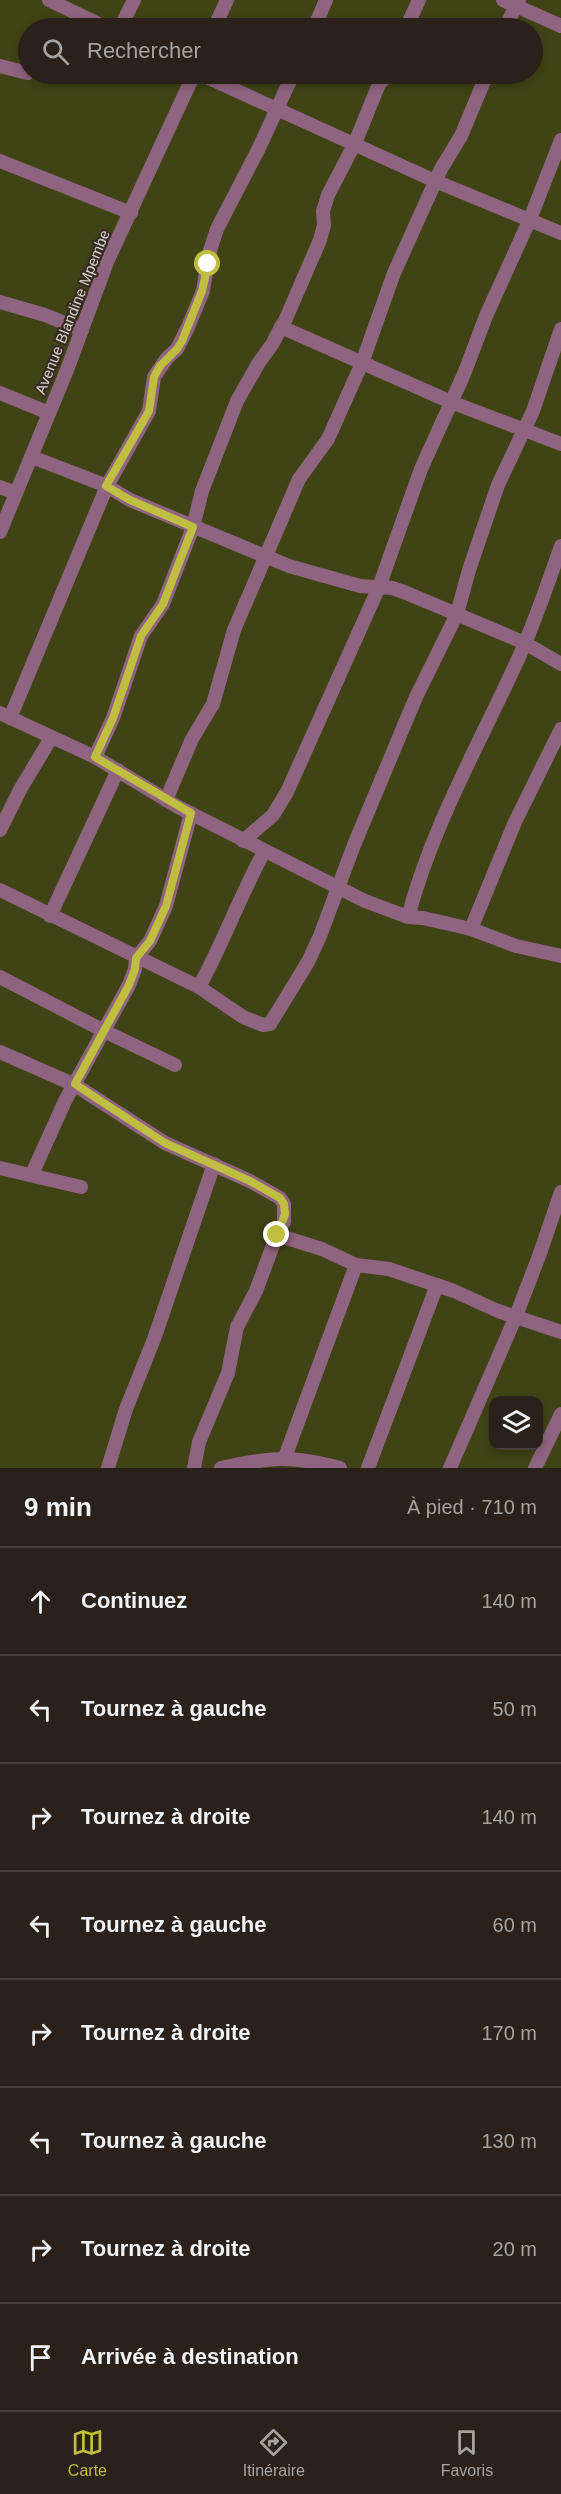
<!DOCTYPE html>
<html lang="fr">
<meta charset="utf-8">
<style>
:root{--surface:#2a211a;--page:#362e27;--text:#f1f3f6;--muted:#a5a3a2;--line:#463e39;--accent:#c0be41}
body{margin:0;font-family:Arial,sans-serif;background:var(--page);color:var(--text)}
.controls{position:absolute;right:18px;bottom:18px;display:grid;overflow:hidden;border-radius:12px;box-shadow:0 3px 9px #0003}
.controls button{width:54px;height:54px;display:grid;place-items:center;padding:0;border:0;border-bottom:2px solid var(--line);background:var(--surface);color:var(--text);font:30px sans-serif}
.stop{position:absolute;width:18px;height:18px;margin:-14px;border:4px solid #c0be41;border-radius:50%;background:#fff}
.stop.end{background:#c0be41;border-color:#fff;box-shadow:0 2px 6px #0008}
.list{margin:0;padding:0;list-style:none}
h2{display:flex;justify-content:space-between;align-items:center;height:78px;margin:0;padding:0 24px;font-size:26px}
h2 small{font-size:20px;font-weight:400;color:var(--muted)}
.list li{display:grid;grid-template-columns:39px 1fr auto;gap:18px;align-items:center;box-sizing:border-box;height:108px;padding:0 24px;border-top:2px solid var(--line)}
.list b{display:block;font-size:22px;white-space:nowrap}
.list em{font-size:20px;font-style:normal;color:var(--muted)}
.icon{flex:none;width:33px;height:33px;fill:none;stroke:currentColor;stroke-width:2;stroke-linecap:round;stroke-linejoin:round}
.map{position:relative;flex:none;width:561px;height:1468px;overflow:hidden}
.search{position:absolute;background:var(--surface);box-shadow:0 3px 9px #0003;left:18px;right:18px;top:18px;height:66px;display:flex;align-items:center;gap:15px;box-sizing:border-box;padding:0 21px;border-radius:33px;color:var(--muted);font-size:22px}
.sheet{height:942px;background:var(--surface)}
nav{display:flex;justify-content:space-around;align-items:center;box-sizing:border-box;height:84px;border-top:2px solid var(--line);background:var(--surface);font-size:16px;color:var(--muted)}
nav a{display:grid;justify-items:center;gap:3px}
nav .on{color:var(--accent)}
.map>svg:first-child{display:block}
.green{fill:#404315;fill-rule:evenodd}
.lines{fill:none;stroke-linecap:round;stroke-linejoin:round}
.minor{stroke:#8f6480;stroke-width:14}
.route{stroke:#c0be41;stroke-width:8}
.labels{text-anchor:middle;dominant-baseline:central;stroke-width:4.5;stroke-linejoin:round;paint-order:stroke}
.street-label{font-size:15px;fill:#d8d0ca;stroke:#382c23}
</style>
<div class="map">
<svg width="561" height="1468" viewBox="0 0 561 1468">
<rect width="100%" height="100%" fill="#382c23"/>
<path class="green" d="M0,0h561v1468h-561zM28,28h504v46h-504zM494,1400h44v46h-44z"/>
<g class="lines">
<g class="minor">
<polyline points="49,0 107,28"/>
<polyline points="503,0 561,26"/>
<polyline points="120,28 134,0"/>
<polyline points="214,28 227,0"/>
<polyline points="314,28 326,0"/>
<polyline points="406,28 419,0"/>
<polyline points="505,28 519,0"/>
<polyline points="0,66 28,73"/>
<polyline points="40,74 74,74"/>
<polyline points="200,74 435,181 561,233"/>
<polyline points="389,74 379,84 355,143 328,195 323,211 324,225 320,240 284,323 281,327 451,402 561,444"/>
<polyline points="0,161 131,213"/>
<polyline points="0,302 45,315 82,330"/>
<polyline points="0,393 49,413"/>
<polyline points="32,457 107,486 130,500 289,566 360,586 392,588 404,592 525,643 561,664"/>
<polyline points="0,487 16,493"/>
<polyline points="0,532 67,370 107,262 194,74"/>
<polyline points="0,713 95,757 178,807 365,901 408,917 423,918 471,929 516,946 561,956"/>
<polyline points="10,718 107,486 149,411 154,377 167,358 177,349 188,327 203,291 209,254 217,229 259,148 293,74"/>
<polyline points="95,757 113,718 141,636 163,604 193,527 202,491 237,401 258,364 273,343 281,327"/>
<polyline points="166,800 192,739 213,704 234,630 299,479 328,439 362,363 394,273 441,169 461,136 487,74"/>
<polyline points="0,830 21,788 51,738"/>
<polyline points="243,841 273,815 287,792 379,587 421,469 464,374 486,316 530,219 561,140"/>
<polyline points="0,890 199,987 243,1017 263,1025 270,1024 308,962 320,936 354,845 416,697 457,614 469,570 498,485 533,411 561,329"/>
<polyline points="50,916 118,770"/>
<path d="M408,917c24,-91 72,-174 111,-260 16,-35 29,-74 42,-111"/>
<polyline points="471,929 515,822 561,729"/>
<polyline points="0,977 104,1031 175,1065"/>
<path d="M199,987c24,-44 41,-91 65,-135"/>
<polyline points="0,1052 75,1085 165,1143 250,1181 280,1198 284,1204 284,1222 279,1229 256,1291 237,1327 228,1373 199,1442 194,1468"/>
<polyline points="0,1168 81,1187"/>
<polyline points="32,1174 65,1101 129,985 135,969 136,958 150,941 166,906 191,813"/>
<polyline points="277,1235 322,1249 356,1265 389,1269 454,1291 498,1311 561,1332"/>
<polyline points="285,1457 356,1265"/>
<polyline points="108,1468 126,1409 154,1339 214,1164"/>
<path d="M221,1468c51,-11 69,-13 119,0"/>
<polyline points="368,1468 437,1285"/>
<polyline points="450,1468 516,1316 539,1256 561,1192"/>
<polyline points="535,1468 561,1414"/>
</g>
</g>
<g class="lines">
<polyline class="route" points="208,264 202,291 182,341 177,349 160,366 154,377 149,411 106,486 130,500 193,527 163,604 141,636 113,718 95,757 191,813 166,906 150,941 136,958 135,969 129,985 75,1084 165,1143 250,1181 280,1198 284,1204 285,1214 277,1235"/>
</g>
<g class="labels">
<g class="street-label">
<text transform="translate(72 312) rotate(-68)">Avenue Blandine Mpembe</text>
</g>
</g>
</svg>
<div class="controls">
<button><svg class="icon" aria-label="layers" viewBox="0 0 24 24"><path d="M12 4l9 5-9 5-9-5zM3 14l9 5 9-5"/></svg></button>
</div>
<div class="stop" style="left:208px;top:264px"></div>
<div class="stop end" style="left:277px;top:1235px"></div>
<div class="search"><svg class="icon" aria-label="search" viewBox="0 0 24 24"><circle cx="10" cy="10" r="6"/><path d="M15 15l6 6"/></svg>Rechercher</div>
</div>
<section class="sheet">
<h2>9 min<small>À pied · 710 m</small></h2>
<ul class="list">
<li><svg class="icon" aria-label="ahead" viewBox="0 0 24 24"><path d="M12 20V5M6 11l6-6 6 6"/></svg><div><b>Continuez</b></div><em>140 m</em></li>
<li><svg class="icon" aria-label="left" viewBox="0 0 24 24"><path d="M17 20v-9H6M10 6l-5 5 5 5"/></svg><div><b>Tournez à gauche</b></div><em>50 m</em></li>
<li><svg class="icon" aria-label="right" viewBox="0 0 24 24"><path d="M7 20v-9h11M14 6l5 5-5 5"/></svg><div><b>Tournez à droite</b></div><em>140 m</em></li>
<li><svg class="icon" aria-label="left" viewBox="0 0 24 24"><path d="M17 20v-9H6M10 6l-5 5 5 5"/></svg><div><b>Tournez à gauche</b></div><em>60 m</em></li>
<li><svg class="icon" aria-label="right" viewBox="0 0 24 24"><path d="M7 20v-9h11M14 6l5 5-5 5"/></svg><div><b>Tournez à droite</b></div><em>170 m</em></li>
<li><svg class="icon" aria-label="left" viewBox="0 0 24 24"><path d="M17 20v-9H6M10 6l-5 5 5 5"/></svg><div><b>Tournez à gauche</b></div><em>130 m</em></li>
<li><svg class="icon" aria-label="right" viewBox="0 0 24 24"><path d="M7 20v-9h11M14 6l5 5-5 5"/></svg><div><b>Tournez à droite</b></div><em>20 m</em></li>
<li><svg class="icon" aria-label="arrive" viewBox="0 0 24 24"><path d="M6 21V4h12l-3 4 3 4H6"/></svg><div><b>Arrivée à destination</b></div></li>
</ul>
</section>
<nav>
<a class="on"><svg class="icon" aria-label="map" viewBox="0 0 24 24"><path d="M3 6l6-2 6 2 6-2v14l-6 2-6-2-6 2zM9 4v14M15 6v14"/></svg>Carte</a>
<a><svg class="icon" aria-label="directions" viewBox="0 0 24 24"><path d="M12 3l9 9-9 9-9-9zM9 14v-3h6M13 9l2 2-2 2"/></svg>Itinéraire</a>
<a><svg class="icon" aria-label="saved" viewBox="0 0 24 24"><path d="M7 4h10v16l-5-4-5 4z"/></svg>Favoris</a>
</nav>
